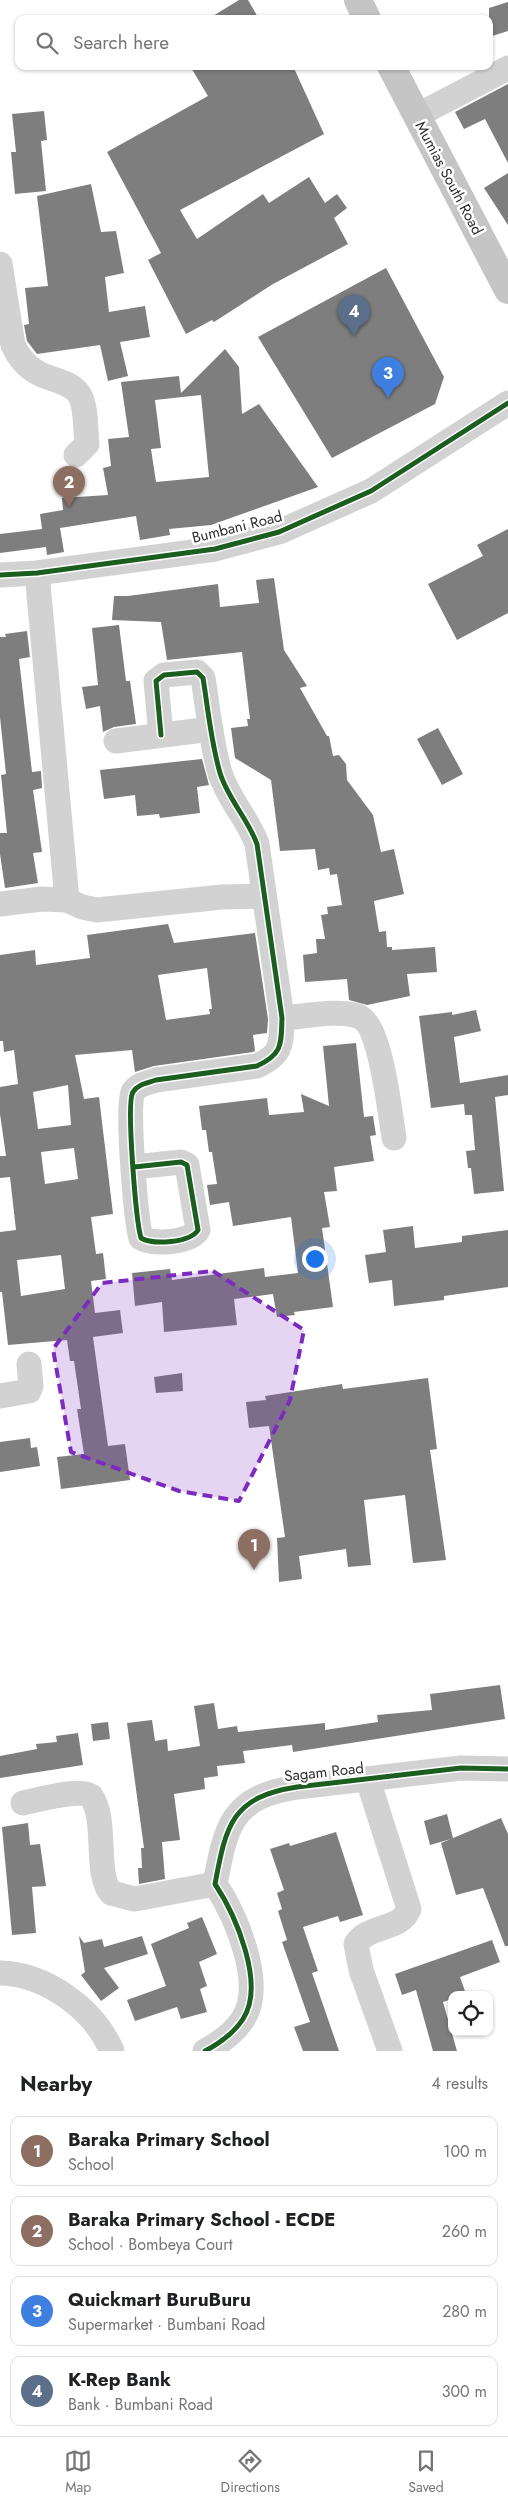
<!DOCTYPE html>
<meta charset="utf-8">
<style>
:root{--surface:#fff;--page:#f6f6f6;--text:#202124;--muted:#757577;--line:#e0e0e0;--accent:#767676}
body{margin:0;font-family:Jost,sans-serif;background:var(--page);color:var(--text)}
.controls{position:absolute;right:15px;bottom:15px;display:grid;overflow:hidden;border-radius:10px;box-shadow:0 1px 4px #0004}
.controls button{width:45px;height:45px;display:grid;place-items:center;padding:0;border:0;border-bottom:1px solid var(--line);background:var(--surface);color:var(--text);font:25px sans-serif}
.you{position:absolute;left:314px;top:1258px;width:18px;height:18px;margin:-12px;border:4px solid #fff;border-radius:50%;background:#1a73e8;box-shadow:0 0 0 8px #1a73e833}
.badge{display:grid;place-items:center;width:32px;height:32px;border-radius:50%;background:var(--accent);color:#fff;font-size:16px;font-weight:700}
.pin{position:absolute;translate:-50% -41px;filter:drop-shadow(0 1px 2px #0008)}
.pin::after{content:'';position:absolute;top:26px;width:18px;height:15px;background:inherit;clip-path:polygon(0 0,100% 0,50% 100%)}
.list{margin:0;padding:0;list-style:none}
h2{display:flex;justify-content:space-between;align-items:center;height:65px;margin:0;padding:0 20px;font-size:21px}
h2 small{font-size:16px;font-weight:400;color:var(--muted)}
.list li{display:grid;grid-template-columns:32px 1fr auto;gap:15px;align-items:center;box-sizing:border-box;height:70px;margin:0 10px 10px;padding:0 10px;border:1px solid var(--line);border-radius:10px}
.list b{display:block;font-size:19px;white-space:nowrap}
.list p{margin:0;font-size:16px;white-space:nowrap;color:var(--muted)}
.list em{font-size:16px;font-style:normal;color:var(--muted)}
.icon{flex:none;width:28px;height:28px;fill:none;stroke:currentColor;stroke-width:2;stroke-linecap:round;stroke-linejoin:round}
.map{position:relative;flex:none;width:508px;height:2051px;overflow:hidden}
.search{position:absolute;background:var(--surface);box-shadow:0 1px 4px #0004;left:15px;right:15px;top:15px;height:55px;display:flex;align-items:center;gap:12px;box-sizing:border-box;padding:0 18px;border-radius:10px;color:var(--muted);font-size:19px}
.sheet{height:385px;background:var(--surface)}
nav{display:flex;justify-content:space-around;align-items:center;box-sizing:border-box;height:70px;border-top:1px solid var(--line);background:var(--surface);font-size:14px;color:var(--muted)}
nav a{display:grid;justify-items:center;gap:2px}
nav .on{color:var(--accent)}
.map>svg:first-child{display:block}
.building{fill:#7e7e7e;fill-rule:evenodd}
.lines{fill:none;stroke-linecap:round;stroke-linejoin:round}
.minor{stroke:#d2d2d2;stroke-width:25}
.major{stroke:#c5c5c5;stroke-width:28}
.cycleway-casing{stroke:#fff;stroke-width:8}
.cycleway{stroke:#1b5e20;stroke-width:5}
.marked{fill:#7b2cbf;fill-opacity:0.2;stroke:#7b2cbf;stroke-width:4;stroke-dasharray:10 6;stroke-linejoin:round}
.labels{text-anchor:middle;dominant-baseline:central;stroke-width:5;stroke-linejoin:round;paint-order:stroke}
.street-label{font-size:15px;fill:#2d2d2d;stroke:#fff}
</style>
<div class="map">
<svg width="508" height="2051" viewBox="0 0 508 2051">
<rect width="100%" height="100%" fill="#fff"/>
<g class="building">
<polygon points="239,0 248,0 259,19 208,19"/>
<polygon points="508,2 508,31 489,37 489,8"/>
<polygon points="190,66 293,66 324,134 180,210 197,239 263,194 269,203 309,177 325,203 337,194 347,208 334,218 348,244 273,284 214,322 212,320 186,334 148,260 161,253 107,152 208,96"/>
<polygon points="508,84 508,163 485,119 464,129 455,112"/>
<polygon points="44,111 47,140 41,141 46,191 15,194 11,152 16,152 12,114"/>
<polygon points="508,173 508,225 484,188"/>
<polygon points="91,184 101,232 116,231 124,273 105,277 109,312 145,306 150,337 120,342 128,376 108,381 100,345 37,354 27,341 24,325 29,324 25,288 48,286 37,196"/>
<polygon points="386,268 444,377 435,404 332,458 258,337"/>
<path d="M225,349l14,18 3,47 17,-10 59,83 -107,38 -42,4 1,6 -30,5 -4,-24 -76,12 4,24 -17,3 -1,-8 -46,6v-19l42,-5 -2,-15 23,-4 -1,-12 46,-3 -5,-27 8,-2 -3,-27 21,-2 -8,-55 58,-6 2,17zM201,395l8,82 -53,5 -5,-33 10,-1 -6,-48z"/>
<polygon points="508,529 508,613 457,640 428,584 483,556 477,545"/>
<polygon points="274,578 284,650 307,686 300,688 327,736 329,736 333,756 339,755 346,764 347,780 373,815 381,852 394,849 404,894 374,901 379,932 386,931 387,947 392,947 392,950 435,947 437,972 407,974 410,996 367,1005 349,1000 347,979 305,982 303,955 317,953 316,939 325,939 321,915 328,914 327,907 342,905 337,874 330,875 329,868 318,870 315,849 280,851 271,780 235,758 231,728 248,726 247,719 250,719 242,652 167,660 161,622 112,620 114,596 128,596 218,584 220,607 259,603 256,580"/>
<polygon points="119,625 126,681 130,681 136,724 114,727 103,732 100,706 86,709 82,687 98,685 92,628"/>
<polygon points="27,631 30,657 19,659 32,772 41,771 42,788 33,790 42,852 33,853 38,883 5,888 0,854 0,833 7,833 1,775 6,774 0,717 0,637 6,637 5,634"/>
<polygon points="438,728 463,774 442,785 417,739"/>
<polygon points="202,759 209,785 197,787 200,813 160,818 159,814 137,816 135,795 104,799 100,770"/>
<path d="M168,924l6,19 81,-10 13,86 -1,14 -14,2 2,16 -2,1 -99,14 -19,6 -3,-22 -57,5 9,44 15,-2 14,117 -22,3 5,37 7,-1 3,26 -15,2 4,32 25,-3 3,23 -30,4 15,109 17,-2 5,36 -69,9 -4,-32 27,-3 -7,-45h4l-7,-48h-4l-3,-21 -59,5 -6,-53h-2v-60l16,-2 -6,-53 -10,1v-22h6l-6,-42v-27l18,-3 -4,-34 -10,2 -1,-11h-3v-86l35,-5 1,15 54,-7 -3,-23zM207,968l5,41h-3l1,5 -44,6 -8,-45zM68,1085l3,40 -33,4 -5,-37zM74,1148l4,31 -33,5 -4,-32zM61,1255l4,34 -44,7 -4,-36z"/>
<polygon points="476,1010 481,1031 454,1037 460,1083 508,1075 508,1095 495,1097 504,1191 474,1194 471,1168 468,1168 466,1151 475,1150 472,1115 465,1115 464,1104 431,1108 419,1016 452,1012 452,1015"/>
<polygon points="356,1043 364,1117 373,1116 376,1135 370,1136 374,1161 334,1167 337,1191 324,1192 330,1227 322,1228 333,1307 294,1312 295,1315 277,1317 273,1294 234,1299 237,1325 164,1332 162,1302 135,1306 132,1273 170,1269 172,1280 264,1268 265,1277 298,1273 291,1217 233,1226 229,1202 210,1205 207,1185 217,1184 212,1152 209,1152 206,1130 202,1130 199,1106 267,1098 269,1115 304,1112 301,1094 329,1106 323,1046"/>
<polygon points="413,1226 415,1248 462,1242 462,1236 508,1230 508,1287 444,1296 444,1300 394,1306 392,1280 369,1283 365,1255 386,1252 383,1230"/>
<polygon points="182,1373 183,1391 156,1393 154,1377"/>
<polygon points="428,1378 437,1449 430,1450 446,1560 413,1563 405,1495 364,1500 371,1565 348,1567 346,1549 299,1556 302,1579 279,1582 277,1538 285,1537 269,1426 249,1428 246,1402 266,1400 265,1396 342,1384 343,1389"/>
<polygon points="30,1438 31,1448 37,1447 40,1466 0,1472 0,1442"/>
<polygon points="500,1685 505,1719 293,1752 292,1745 243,1751 245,1763 217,1766 218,1776 204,1778 205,1789 174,1794 180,1840 162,1842 165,1879 139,1884 138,1868 142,1868 141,1848 144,1848 127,1723 152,1720 155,1741 167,1739 168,1751 200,1746 194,1706 214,1703 218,1729 237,1726 238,1732 325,1723 325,1730 378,1722 377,1715 432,1710 430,1694"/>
<polygon points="108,1722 110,1739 93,1741 91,1724"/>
<polygon points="78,1733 83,1765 0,1778 0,1756 37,1749 36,1744 57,1742 56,1736"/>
<polygon points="447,1814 453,1838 501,1818 508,1834 508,1946 505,1946 483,1888 456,1895 441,1843 451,1839 430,1845 424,1821"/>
<polygon points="28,1823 30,1845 40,1844 46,1886 32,1887 36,1933 12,1935 2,1827"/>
<polygon points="336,1832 363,1915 340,1922 338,1916 303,1927 318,1971 312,1973 339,2051 303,2051 294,2027 310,2022 282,1942 287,1940 278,1911 282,1909 277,1893 284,1890 270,1849 289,1843 290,1846"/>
<polygon points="202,1917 217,1954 199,1962 207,1986 200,1989 207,2012 181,2019 177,2007 135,2021 127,2000 166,1986 151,1944 189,1928 187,1923"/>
<polygon points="79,1936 84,1943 102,1939 104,1947 142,1936 148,1954 104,1968 119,1988 101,2001 81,1975 85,1972"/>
<polygon points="492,1940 500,1962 460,1977 466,1994 452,1995 452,1999 443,2002 457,2051 433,2051 416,1990 402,1995 395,1974"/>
</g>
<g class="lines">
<g class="minor">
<polyline points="416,116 508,68"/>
<path d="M0,264l13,81c5,11 14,22 25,28 13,7 32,8 41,21 8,13 6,35 8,50l-11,11"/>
<polyline points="0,575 37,573 215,549 279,532 371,491 508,403"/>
<polyline points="116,741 211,729"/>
<polyline points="67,900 82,907 97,910 222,897 263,896"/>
<polyline points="0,904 42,899 67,900 37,573"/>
<path d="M282,1018c23,-1 53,-9 76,-2 23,8 32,98 36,122"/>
<path d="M134,1167l47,-5 6,3 11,65c-8,13 -45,15 -57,8 -5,-17 -15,-136 -8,-146 5,-8 15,-9 23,-12l101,-14c26,-12 24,-22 25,-48l-25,-174c-9,-25 -29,-45 -37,-71 -9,-31 -12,-64 -17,-95l-6,-6 -33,3 -8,6 5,54"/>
<polyline points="0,1396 29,1391 31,1386 29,1364"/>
<path d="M368,1780l41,129c-8,22 -40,15 -53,35l5,26 29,81"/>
<path d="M23,1803c16,-3 54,-15 68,-7 17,24 3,77 20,97l24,6 80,-15"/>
<path d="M0,1973c46,1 94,36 112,78"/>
<path d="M205,2051c15,-8 29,-18 38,-32 23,-35 -8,-105 -28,-135 11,-58 16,-87 82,-97l164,-19 47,1"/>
</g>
<g class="major">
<polyline points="358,0 367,19"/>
<polyline points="391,66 508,290"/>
</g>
<g class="cycleway-casing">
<g id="cycleway">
<polyline points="0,575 37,573 215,549 279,532 371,491 508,403"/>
<path d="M134,1167l47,-5 6,3 11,65c-8,13 -45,15 -57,8 -5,-17 -15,-136 -8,-146 5,-8 15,-9 23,-12l101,-14c26,-12 24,-22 25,-48l-25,-174c-9,-25 -29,-45 -37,-71 -9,-31 -12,-64 -17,-95l-6,-6 -33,3 -8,6 5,54"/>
<path d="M205,2051c15,-8 29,-18 38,-32 23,-35 -8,-105 -28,-135 11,-58 16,-87 82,-97l164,-19 47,1"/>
</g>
</g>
<use href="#cycleway" class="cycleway"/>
</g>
<path class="marked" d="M213,1271l91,59 -14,70 -51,101 -60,-10 -108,-39 -18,-103 49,-66z"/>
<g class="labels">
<g class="street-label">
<text transform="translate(449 178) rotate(62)">Mumias South Road</text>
<text transform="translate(237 527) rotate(-14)">Bumbani Road</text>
<text transform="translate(324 1772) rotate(-6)">Sagam Road</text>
</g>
</g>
</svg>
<div class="controls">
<button><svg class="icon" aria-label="locate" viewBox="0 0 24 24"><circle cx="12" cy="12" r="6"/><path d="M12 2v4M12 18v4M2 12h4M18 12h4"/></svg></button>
</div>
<div class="you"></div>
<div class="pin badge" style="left:254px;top:1570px;background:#8d6e63">1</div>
<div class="pin badge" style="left:69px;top:507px;background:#8d6e63">2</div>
<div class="pin badge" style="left:388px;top:398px;background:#3f7fe0">3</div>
<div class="pin badge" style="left:354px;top:336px;background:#5c6f8a">4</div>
<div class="search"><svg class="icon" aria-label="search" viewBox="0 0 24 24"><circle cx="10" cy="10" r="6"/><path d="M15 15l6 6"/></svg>Search here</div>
</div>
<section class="sheet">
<h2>Nearby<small>4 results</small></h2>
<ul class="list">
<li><span class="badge" style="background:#8d6e63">1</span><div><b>Baraka Primary School</b><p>School</p></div><em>100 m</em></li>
<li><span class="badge" style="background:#8d6e63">2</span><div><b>Baraka Primary School - ECDE</b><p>School · Bombeya Court</p></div><em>260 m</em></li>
<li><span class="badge" style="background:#3f7fe0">3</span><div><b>Quickmart BuruBuru</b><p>Supermarket · Bumbani Road</p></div><em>280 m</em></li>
<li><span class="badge" style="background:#5c6f8a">4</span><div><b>K-Rep Bank</b><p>Bank · Bumbani Road</p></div><em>300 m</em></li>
</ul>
</section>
<nav>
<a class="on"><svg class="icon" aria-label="map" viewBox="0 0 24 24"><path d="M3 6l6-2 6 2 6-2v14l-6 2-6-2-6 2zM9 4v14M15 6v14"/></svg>Map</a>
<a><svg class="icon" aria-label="directions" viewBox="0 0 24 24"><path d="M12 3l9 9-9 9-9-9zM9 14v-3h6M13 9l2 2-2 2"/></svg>Directions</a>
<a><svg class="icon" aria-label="saved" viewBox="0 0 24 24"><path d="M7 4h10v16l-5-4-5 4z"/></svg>Saved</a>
</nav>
